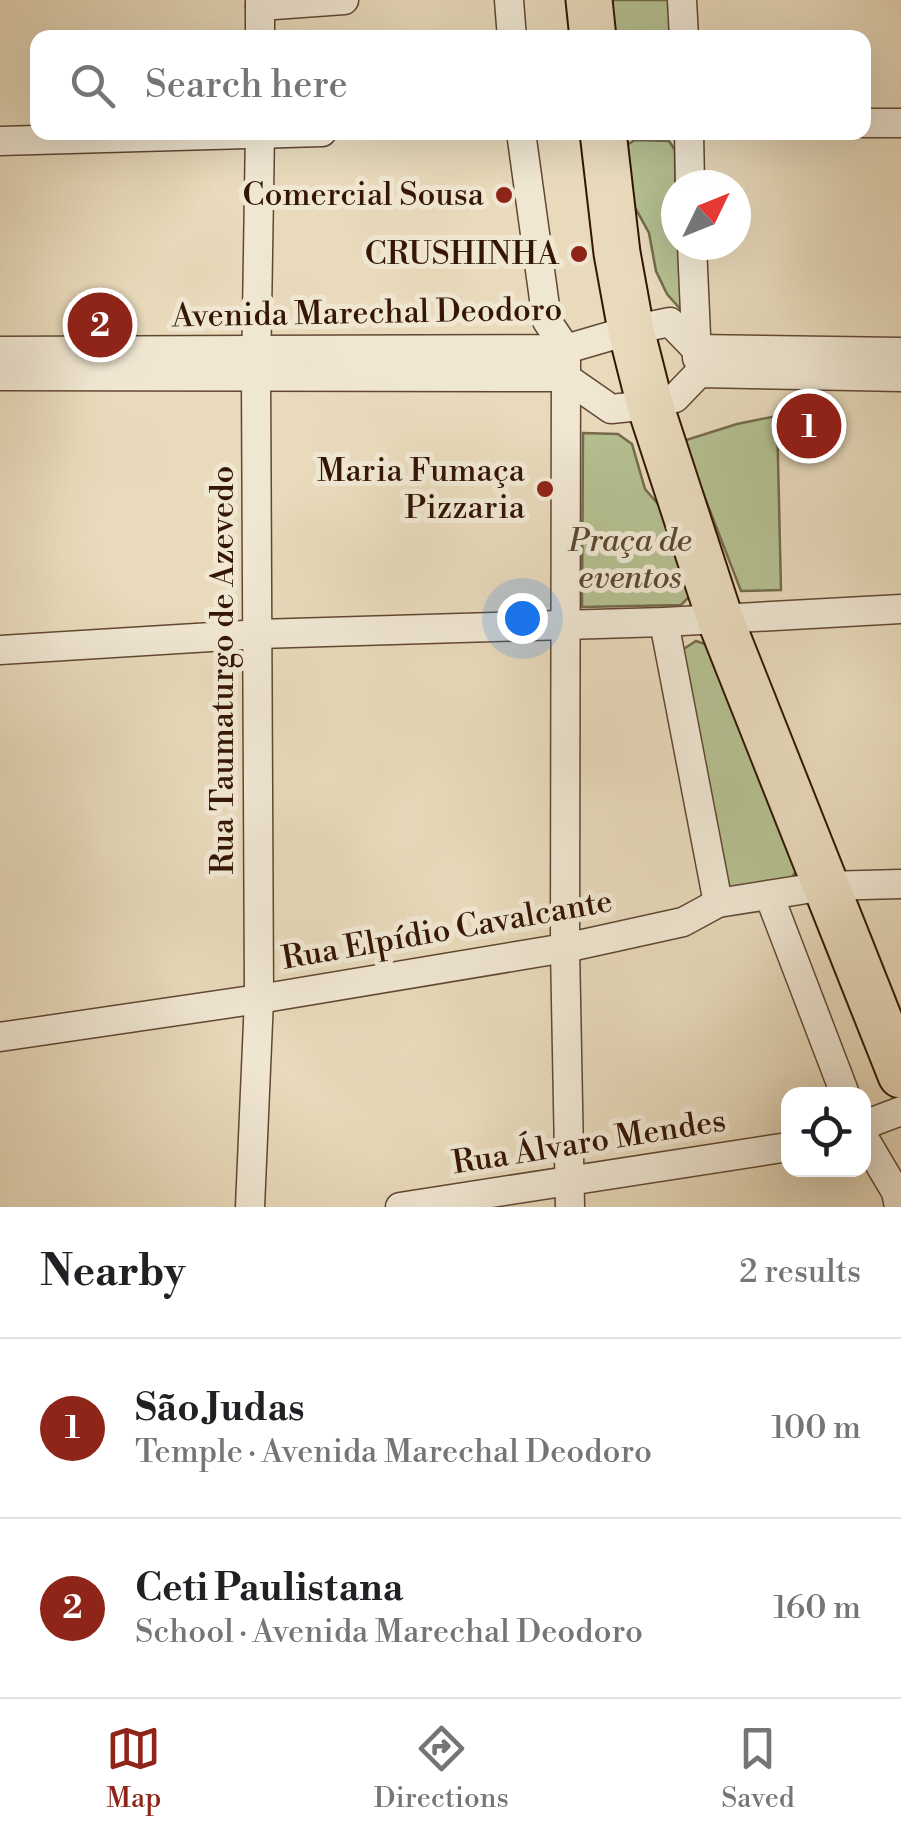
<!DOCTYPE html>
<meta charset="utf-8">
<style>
:root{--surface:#fff;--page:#f2f2f2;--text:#202124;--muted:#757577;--line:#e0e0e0;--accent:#8f2418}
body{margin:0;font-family:"Libre Bodoni",serif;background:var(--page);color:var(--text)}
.controls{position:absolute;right:30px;bottom:30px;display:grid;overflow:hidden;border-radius:20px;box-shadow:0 10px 40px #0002}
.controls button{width:90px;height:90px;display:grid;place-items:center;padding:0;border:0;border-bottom:2px solid var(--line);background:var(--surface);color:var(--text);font:50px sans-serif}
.compass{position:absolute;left:661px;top:170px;width:90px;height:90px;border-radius:50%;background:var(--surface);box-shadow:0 10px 40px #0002;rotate:47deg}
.you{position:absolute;left:522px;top:618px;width:35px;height:35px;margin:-25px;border:8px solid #fff;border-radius:50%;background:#1a73e8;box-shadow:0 0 0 15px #1a73e833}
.badge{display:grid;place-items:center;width:65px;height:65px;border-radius:50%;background:var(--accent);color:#fff;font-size:32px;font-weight:700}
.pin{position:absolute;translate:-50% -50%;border:5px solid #fff;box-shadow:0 2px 10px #0006}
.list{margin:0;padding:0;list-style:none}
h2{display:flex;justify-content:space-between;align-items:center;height:130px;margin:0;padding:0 40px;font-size:42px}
h2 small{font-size:32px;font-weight:400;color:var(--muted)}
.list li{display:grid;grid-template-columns:65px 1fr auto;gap:30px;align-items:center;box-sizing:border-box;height:180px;padding:0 40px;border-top:2px solid var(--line)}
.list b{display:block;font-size:38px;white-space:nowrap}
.list p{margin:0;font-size:32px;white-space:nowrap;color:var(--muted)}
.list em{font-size:32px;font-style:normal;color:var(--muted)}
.icon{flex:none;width:55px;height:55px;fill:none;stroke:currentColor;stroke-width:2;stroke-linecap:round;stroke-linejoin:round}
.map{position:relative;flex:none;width:901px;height:1207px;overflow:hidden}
.search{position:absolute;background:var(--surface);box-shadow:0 10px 40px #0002;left:30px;right:30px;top:30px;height:110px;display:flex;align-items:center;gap:25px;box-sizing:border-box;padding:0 35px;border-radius:20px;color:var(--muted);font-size:38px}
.sheet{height:490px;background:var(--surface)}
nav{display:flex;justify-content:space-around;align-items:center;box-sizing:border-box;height:140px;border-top:2px solid var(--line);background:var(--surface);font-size:28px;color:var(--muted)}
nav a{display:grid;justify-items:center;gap:5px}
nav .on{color:var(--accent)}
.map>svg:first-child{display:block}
.green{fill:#b5c091;stroke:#756b4b;stroke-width:2.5}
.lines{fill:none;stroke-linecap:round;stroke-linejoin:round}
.minor-casing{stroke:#624732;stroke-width:31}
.trunk-casing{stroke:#351605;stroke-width:49}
.minor{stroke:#f0e7d3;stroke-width:28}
.trunk{stroke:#e8dabb;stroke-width:45}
.poi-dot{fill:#8f2418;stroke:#f0e7d3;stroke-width:4}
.labels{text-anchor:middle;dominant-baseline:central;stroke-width:10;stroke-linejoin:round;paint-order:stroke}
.poi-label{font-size:32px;fill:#351605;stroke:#f0e7d3;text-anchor:end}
.street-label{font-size:32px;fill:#351605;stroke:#f0e7d3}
.park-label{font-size:32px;font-style:italic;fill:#5b492f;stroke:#f0e7d3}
</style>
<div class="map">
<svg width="901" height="1207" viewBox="0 0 901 1207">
<rect width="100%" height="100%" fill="#e8dabb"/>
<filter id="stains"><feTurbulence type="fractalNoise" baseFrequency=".002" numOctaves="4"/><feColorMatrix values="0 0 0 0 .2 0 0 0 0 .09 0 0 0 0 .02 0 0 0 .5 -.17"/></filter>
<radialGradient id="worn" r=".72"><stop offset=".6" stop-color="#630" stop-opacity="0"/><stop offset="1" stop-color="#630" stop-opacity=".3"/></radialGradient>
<g class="green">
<polygon points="612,0 674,0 675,37 614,37"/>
<polygon points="635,140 669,141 675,150 676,245 680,245 683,312 667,294 656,271 649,233 631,200 625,146"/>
<polygon points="777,416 781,590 741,591 683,441 737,424"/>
<polygon points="583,433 618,434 632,444 645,489 664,511 691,595 681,605 582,607"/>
<polygon points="696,641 711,646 798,868 791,879 736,890 726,886 682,650"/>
</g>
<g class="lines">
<g class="minor-casing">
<g id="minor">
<polyline points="509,0 512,38"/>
<polyline points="682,0 684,38"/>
<polyline points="260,6 344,0"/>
<polyline points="260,38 260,0"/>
<polyline points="864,123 901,123"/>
<polyline points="521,132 547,321 566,349 565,948 570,1207"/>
<polyline points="689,132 690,185"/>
<polyline points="0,141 322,132"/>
<polyline points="692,245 697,358"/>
<polyline points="0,351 566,349 631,330 670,322 696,349 901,352"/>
<polyline points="0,376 565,377 611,409 650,405 675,398 699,373 901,377"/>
<polyline points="664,622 718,903"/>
<polyline points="0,650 259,634 664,622 901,609"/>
<polyline points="769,895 845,1094"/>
<polyline points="0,1037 259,999 565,948 683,922 718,903 825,886 901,884"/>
<polyline points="864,1125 901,1111"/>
<polyline points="864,1138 896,1192 899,1207"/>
<polyline points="250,1207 259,999 256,375 260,132"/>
<polyline points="400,1207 788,1147"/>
</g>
</g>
<g class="trunk-casing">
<g id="trunk">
<polyline points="589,0 593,38"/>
<polyline points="603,132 617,253 631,330 650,405 720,619 901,1075"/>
</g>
</g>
<use href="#minor" class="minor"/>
<use href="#trunk" class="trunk"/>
</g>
<g class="poi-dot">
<circle cx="504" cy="195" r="10"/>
<circle cx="579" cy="254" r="10"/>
<circle cx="545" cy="489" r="10"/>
</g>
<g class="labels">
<g class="poi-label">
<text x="484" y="195">Comercial Sousa</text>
<text x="559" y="254">CRUSHINHA</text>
<text x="525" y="471">Maria Fumaça<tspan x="525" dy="37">Pizzaria</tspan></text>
</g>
<g class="street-label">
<text transform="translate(367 313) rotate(-1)">Avenida Marechal Deodoro</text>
<text transform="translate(223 670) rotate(-90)">Rua Taumaturgo de Azevedo</text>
<text transform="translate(447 930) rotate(-10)">Rua Elpídio Cavalcante</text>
<text transform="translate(589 1142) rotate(-9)">Rua Álvaro Mendes</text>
</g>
<g class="park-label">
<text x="630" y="541">Praça de<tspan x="630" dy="37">eventos</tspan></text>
</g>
</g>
<rect width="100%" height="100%" filter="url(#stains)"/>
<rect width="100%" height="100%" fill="url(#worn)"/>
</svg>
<div class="controls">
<button><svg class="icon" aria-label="locate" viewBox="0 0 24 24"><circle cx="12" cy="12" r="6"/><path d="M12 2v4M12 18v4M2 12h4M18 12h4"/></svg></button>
</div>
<svg class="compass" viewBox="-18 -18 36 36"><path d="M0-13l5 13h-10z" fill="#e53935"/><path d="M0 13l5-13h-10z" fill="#757577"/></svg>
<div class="you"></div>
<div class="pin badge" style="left:809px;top:426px">1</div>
<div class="pin badge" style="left:100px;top:325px">2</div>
<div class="search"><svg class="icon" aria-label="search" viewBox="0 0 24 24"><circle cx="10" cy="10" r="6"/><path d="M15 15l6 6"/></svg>Search here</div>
</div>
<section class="sheet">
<h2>Nearby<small>2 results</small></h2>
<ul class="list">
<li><span class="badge">1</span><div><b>São Judas</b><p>Temple · Avenida Marechal Deodoro</p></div><em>100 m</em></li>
<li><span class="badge">2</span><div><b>Ceti Paulistana</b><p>School · Avenida Marechal Deodoro</p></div><em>160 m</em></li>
</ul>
</section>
<nav>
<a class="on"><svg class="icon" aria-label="map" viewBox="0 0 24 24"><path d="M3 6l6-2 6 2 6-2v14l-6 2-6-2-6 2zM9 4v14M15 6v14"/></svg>Map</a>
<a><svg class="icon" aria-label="directions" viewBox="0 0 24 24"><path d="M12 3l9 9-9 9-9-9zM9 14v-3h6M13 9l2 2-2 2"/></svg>Directions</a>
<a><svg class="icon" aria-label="saved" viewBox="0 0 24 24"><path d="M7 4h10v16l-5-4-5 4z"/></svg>Saved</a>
</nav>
